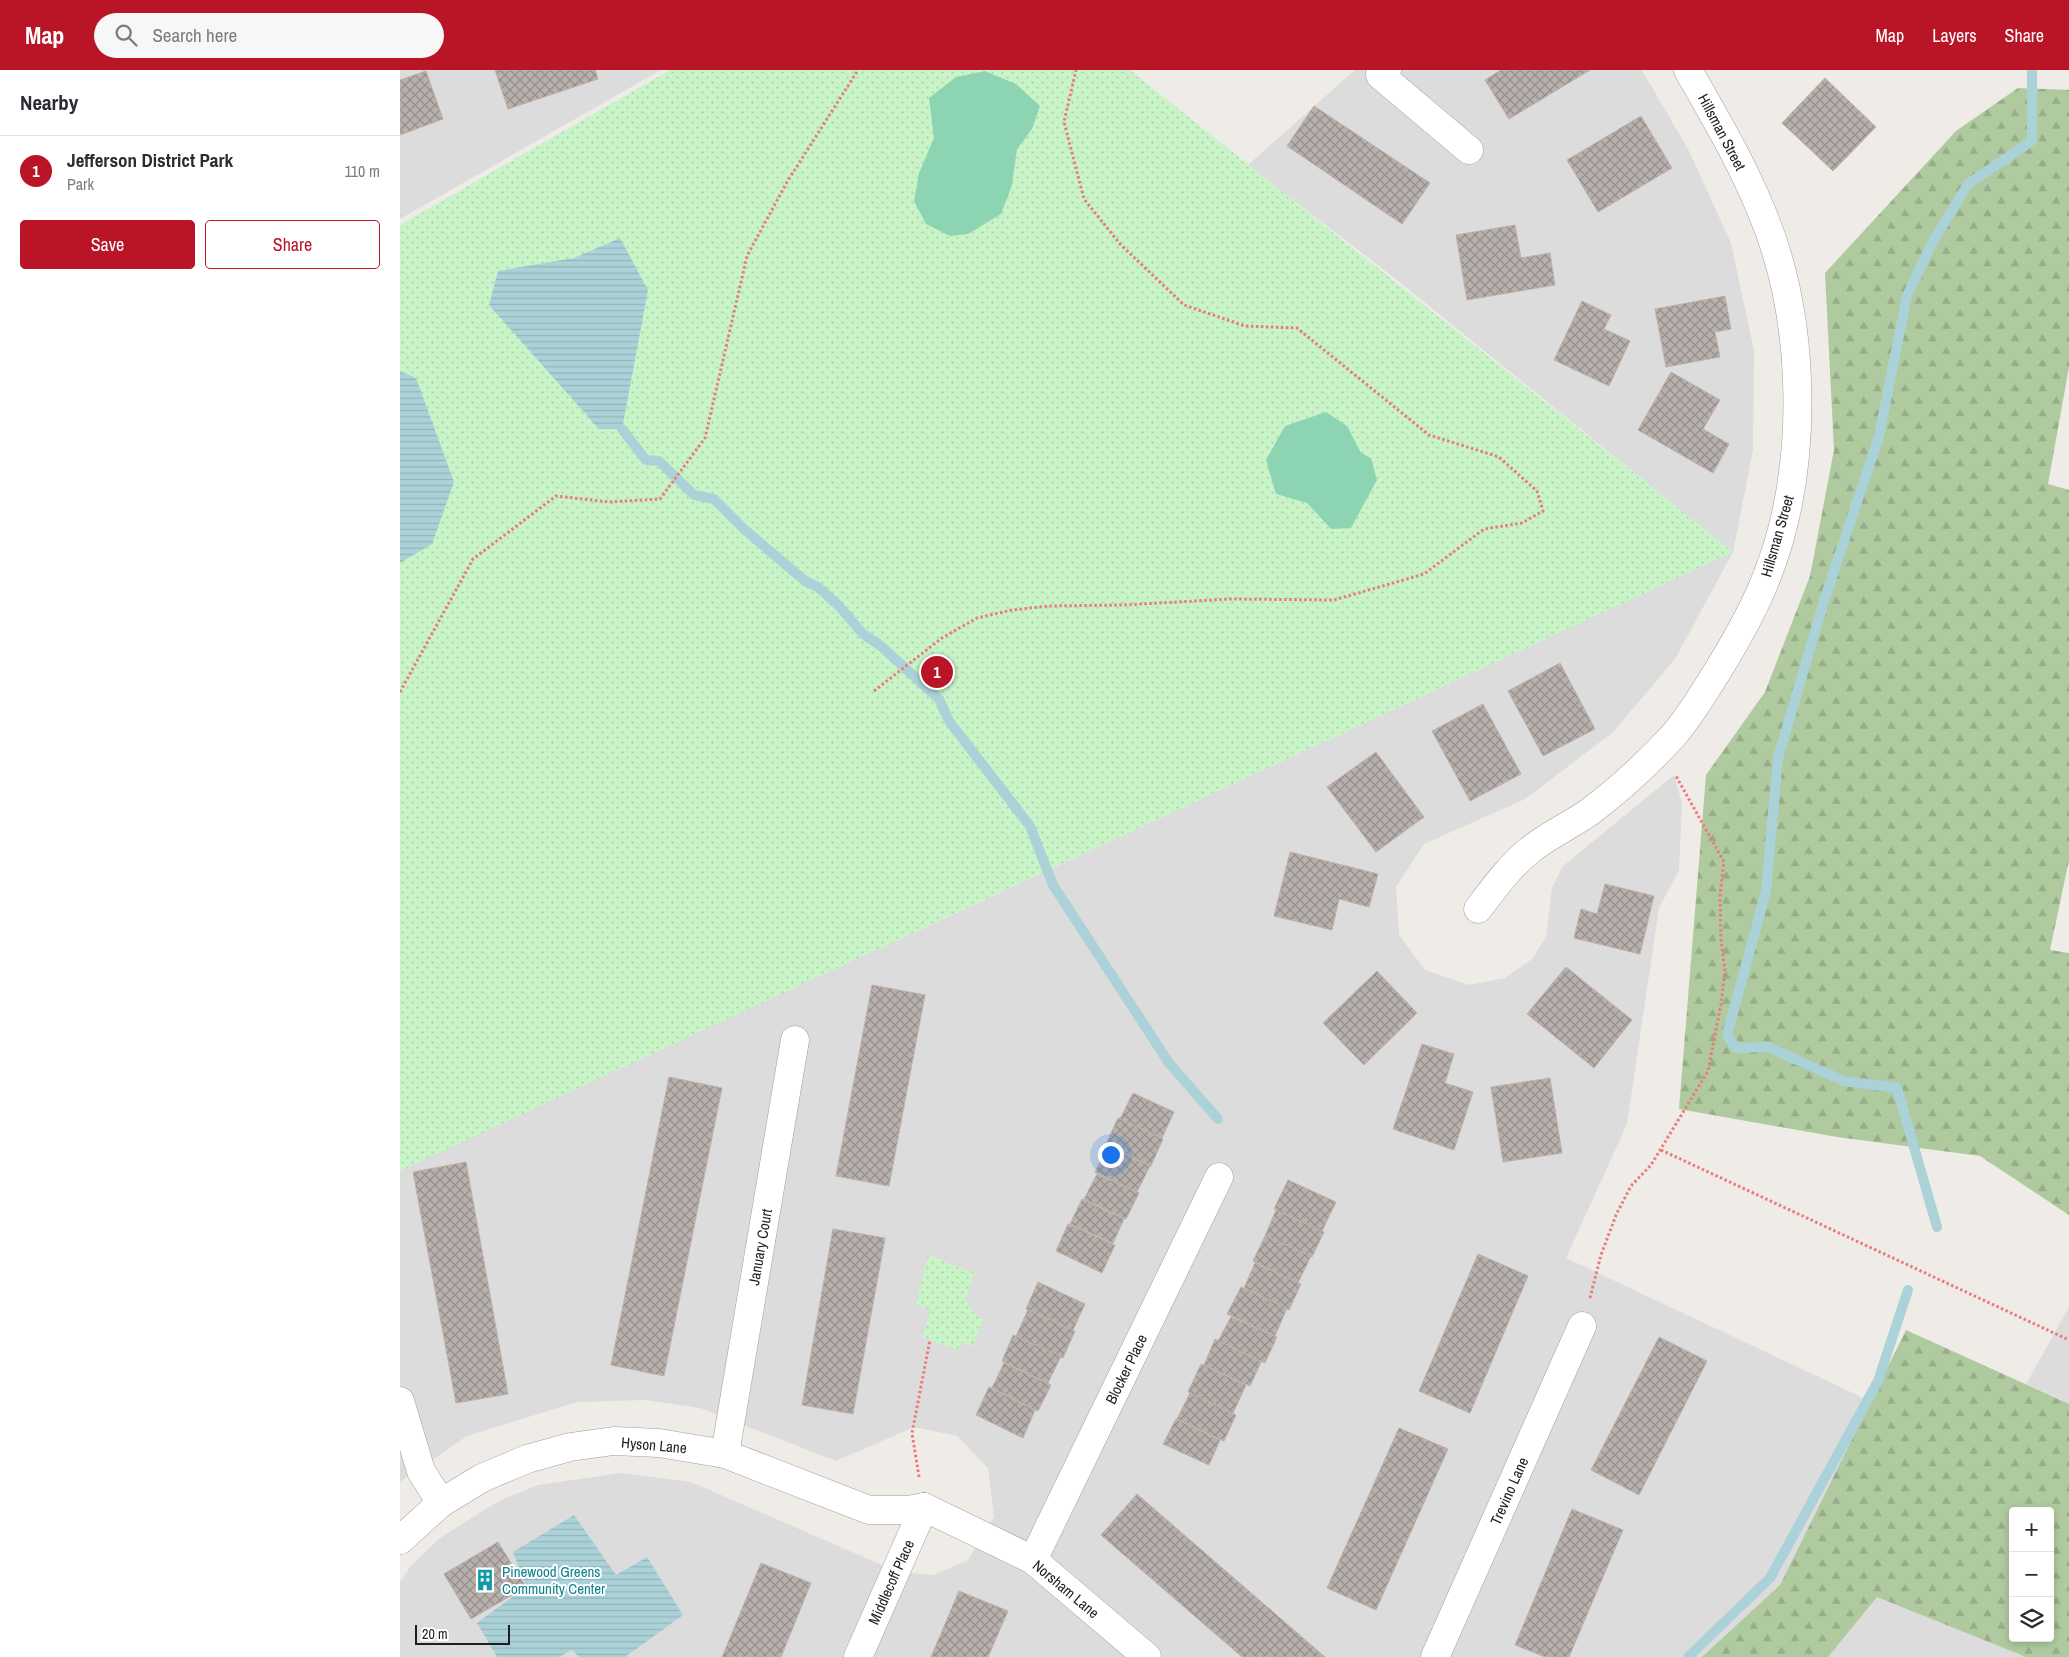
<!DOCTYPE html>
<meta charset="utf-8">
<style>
:root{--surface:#fff;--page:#f7f7f7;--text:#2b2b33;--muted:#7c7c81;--line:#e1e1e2;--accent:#b91526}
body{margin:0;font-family:"Archivo Narrow",sans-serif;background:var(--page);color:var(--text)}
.controls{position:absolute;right:15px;bottom:15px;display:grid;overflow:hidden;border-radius:5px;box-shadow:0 2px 8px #0003}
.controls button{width:45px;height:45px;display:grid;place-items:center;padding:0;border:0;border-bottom:1px solid var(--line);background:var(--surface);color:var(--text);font:25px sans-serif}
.scale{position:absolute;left:15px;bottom:12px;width:95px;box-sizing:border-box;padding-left:5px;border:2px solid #1f1f1f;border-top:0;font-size:14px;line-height:18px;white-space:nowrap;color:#1f1f1f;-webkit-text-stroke:4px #fff;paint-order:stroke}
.you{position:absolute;left:710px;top:1084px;width:18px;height:18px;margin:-12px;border:4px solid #fff;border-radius:50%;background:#1a73e8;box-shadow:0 0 0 8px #1a73e833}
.badge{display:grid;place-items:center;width:32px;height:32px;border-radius:50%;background:var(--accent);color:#fff;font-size:16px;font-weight:700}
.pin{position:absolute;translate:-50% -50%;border:2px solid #fff;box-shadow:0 1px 5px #0006}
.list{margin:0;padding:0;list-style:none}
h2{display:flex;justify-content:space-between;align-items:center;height:65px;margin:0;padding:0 20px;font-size:21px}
h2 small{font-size:16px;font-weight:400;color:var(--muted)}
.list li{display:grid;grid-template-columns:32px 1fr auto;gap:15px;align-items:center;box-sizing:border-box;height:70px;padding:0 20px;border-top:1px solid var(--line)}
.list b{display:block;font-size:19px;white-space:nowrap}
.list p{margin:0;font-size:16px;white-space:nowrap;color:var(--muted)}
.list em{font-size:16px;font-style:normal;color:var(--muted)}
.actions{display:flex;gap:10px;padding:15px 20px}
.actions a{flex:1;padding:11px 0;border:1px solid var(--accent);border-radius:5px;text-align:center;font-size:18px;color:var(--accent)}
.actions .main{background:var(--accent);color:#fff}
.icon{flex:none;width:28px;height:28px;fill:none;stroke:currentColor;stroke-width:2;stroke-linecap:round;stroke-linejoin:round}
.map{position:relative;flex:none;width:1669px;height:1587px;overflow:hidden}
header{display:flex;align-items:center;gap:30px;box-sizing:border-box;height:70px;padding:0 25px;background:var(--accent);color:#fff}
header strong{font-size:24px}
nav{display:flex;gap:28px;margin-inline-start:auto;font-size:18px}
.search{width:350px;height:45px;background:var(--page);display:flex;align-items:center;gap:12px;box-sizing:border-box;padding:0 18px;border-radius:28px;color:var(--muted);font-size:19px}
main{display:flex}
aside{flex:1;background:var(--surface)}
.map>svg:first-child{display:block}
.residential{fill:#dddcdc}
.forest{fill:url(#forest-firs);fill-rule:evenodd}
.park{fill:url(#park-dots)}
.pitch{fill:#8dd5b2}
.water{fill:url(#water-rules)}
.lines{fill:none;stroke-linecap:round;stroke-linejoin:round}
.stream{stroke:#abd2d8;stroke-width:10}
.building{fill:url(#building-cross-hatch);stroke:#bfb1aa}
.minor-casing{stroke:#a0a0a0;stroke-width:29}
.path{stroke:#eb7b7b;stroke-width:3;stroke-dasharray:2.5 2.5;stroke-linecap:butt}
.minor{stroke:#fff;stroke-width:28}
.labels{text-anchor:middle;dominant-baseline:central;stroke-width:4;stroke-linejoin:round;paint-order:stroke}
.street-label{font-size:15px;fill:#1f1f1f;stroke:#fff}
.culture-label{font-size:15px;fill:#0d838f;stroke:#fff;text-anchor:start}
</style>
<header>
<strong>Map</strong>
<div class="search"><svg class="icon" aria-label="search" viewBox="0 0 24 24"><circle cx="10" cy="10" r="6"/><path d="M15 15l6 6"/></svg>Search here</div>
<nav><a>Map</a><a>Layers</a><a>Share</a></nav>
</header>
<main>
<aside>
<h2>Nearby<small></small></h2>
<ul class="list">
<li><span class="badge">1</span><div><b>Jefferson District Park</b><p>Park</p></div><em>110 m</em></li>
</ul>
<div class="actions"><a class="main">Save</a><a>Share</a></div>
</aside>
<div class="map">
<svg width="1669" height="1587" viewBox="0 0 1669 1587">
<defs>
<pattern id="forest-firs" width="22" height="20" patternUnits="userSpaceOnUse" patternTransform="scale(1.25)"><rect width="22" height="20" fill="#b0caa0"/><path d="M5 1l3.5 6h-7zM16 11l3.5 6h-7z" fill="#97ad89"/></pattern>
<pattern id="park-dots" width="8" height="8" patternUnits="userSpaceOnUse" patternTransform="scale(1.25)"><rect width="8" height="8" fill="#c9f4c8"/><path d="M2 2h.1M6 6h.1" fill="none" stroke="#acd1ab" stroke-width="1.8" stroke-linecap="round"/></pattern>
<pattern id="water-rules" width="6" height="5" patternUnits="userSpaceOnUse" patternTransform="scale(1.25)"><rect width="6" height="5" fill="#abd2d8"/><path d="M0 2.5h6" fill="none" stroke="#93b4b9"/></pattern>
<pattern id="building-cross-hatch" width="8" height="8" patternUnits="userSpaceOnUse" patternTransform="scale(1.25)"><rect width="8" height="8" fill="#b8b0ac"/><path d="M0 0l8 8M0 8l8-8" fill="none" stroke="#958f8b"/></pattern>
</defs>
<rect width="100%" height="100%" fill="#efebe6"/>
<g class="residential">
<polygon points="0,0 261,0 0,149"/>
<polygon points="955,0 1242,0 1289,81 1331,173 1354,281 1353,380 1333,482 1275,589 1212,663 1125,729 1024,774 996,817 999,865 1025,900 1069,915 1105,908 1132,889 1146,867 1152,818 1163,796 1274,705 1282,733 1279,800 1259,838 1227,1054 1166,1188 1576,1381 1472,1511 1649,1587 0,1587 0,1512 10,1497 40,1468 99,1431 138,1415 221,1403 291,1412 498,1502 534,1505 568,1490 594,1447 588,1398 557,1366 514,1357 436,1391 300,1338 245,1330 177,1332 67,1366 0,1412 0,1092 494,872 1332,482 997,210 848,95"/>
<polygon points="1669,1237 1669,1334 1626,1314"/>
</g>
<g class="forest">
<polygon points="1618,18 1669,20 1669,297 1648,414 1669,420 1669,790 1650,880 1669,883 1669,1145 1580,1086 1437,1067 1279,1039 1306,705 1365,622 1410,506 1434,380 1425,203 1556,61"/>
<path d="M1506,1260l163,74v253h-43l-149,-60 -49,60h-126l78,-72zM1613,1441h37v127h-37z"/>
</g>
<g class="park">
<polygon points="270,0 730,0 1333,482 0,1101 0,155"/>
<polygon points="528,1185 574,1203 566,1230 575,1245 583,1249 573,1276 562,1272 558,1280 522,1267 531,1240 516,1234"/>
</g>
<g class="pitch">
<polygon points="585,1 616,14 640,36 632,59 617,79 612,115 601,144 568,164 550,166 526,154 514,131 519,103 534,68 529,28 556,7"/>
<polygon points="926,342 947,356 961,383 971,388 977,410 951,458 931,459 907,433 876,424 866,390 885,356"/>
</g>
<g class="water">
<polygon points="220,168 248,220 222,359 199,359 89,235 98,201 174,188"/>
<polygon points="0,301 16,308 54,412 32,474 0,493"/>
<polygon points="174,1445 216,1505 247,1487 283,1545 225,1587 179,1587 172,1580 159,1587 97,1587 77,1553 126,1517 113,1482"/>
</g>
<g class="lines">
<g class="stream">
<polyline points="222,359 246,390 259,391 294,425 314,429 344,459 405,511 418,517 439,536 463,564 481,576 539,629 549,651 630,756 653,815 769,993 818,1049"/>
<polyline points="1537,1157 1497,1018 1444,1011 1368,977 1336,978 1327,965 1366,821 1378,688 1424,531 1479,366 1507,226 1531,175 1568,114 1632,71 1632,0"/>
<polyline points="1288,1587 1370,1508 1478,1311 1508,1220"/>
</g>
</g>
<g class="building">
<polygon points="95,0 195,0 198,9 108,39"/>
<polygon points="1101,0 1190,0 1109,49 1085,10"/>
<polygon points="26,1 43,49 0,65 0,10"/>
<polygon points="1425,8 1476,57 1433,101 1382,53"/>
<polygon points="914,36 1030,113 1002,154 887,76"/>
<polygon points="1241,46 1272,98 1198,142 1167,90"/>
<polygon points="1115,155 1121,188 1150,183 1155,215 1067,230 1056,165"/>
<polygon points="1325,226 1331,259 1315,262 1320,287 1266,297 1255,239"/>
<polygon points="1182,231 1211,245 1204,259 1230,271 1209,316 1154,290"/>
<polygon points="1271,302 1320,330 1303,359 1329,374 1313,403 1238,360"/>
<polygon points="1160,593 1195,659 1143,686 1108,621"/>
<polygon points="1083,634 1121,704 1070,731 1032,661"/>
<polygon points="976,682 1024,747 976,782 927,717"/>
<polygon points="890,782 978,804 969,837 939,829 932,860 874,846"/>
<polygon points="1205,814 1254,826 1240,884 1174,868 1181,839 1197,844"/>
<polygon points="1166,897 1232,950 1194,998 1127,944"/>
<polygon points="977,901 1017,943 964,995 923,953"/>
<polygon points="472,915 525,925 489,1116 436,1106"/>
<polygon points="1022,974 1054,984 1045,1013 1073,1022 1054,1080 993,1059"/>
<polygon points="269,1007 322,1018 264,1306 211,1295"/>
<polygon points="1150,1008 1162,1083 1103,1092 1091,1017"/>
<polygon points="733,1023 774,1042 762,1068 720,1049"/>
<polygon points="718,1048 763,1069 751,1096 706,1074"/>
<polygon points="708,1076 750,1096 737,1122 695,1102"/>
<polygon points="66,1092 108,1324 56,1333 13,1102"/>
<polygon points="697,1104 739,1123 726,1149 684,1129"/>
<polygon points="888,1110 936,1132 922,1161 874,1139"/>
<polygon points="682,1129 724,1149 713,1173 670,1154"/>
<polygon points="876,1140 924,1162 912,1187 865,1166"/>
<polygon points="668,1154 715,1175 702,1203 656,1181"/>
<polygon points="433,1159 485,1168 453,1344 402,1335"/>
<polygon points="865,1166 911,1186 898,1213 853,1191"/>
<polygon points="1078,1184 1128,1206 1070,1343 1019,1321"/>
<polygon points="855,1193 901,1214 889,1240 844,1218"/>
<polygon points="638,1212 685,1234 673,1260 626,1239"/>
<polygon points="841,1217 887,1238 875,1266 827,1244"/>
<polygon points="628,1240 675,1261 663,1288 616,1266"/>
<polygon points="831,1247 877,1267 865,1293 818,1271"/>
<polygon points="613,1265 661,1286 648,1313 602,1291"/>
<polygon points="1259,1267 1307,1291 1239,1425 1191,1400"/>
<polygon points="815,1269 861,1292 850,1316 804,1295"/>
<polygon points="604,1293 651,1315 638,1341 592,1318"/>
<polygon points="801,1294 846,1315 833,1343 788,1322"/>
<polygon points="589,1317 635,1340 623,1368 576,1345"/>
<polygon points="790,1323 836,1345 824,1371 777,1349"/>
<polygon points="776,1349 820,1370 809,1395 763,1374"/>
<polygon points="999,1358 1048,1379 976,1540 927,1518"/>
<polygon points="737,1424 925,1587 842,1587 701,1465"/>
<polygon points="1172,1439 1223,1460 1169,1587 1145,1587 1115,1575"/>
<polygon points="98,1472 126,1517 71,1549 44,1504"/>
<polygon points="361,1493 411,1513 381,1587 322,1587"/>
<polygon points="559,1521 608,1541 588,1587 531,1587"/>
</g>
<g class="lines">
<g class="minor-casing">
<g id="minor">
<polyline points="987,0 980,5 1069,80"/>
<path d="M1078,839c16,-21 31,-42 52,-59 17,-14 39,-24 58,-37 31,-23 58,-48 84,-76 17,-19 31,-43 45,-65 19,-31 37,-62 50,-96 43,-109 40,-258 -6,-366 -20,-49 -47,-94 -73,-140"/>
<polyline points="0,1331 21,1401 41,1433"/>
<polyline points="325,1384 395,970"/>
<polyline points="524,1437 633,1490 747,1587"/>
<polyline points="0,1470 41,1433 82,1408 127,1389 170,1377 214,1371 259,1373 325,1384 469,1440 508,1440 524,1437"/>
<polyline points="633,1490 819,1107"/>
<polyline points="458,1587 524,1437"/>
<polyline points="1035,1587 1182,1256"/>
</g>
</g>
<g class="path">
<polyline points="474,621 542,568 577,548 612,540 649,536 724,535 829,529 934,530 1024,504 1084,459 1122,453 1143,441 1137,421 1099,387 1029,365 897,258 845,256 784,235 720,174 684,129 664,52 676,0"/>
<polyline points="0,622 73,489 156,426 209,432 260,429 305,368 347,186 387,112 458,0"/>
<polyline points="1261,1080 1669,1270"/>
<polyline points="1190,1228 1201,1185 1216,1145 1231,1116 1251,1095 1308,1001 1321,934 1325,901 1321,869 1320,824 1324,792 1276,706"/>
<polyline points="519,1407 512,1363 530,1270"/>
</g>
<use href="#minor" class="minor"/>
</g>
<defs>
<g id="building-bare" transform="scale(1.725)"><path d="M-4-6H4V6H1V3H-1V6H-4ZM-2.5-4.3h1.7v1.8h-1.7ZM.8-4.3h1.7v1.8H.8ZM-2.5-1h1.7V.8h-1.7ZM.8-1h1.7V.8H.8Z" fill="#0f9aa8" stroke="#fff" stroke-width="2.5" paint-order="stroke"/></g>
</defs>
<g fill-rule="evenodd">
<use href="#building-bare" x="85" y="1510"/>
</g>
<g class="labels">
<g class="street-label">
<text transform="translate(1322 62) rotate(62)">Hillsman Street</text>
<text transform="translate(1377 466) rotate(-74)">Hillsman Street</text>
<text transform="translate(360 1177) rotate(-80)">January Court</text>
<text transform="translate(726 1299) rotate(-64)">Blocker Place</text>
<text transform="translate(254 1375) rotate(5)">Hyson Lane</text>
<text transform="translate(1109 1421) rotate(-66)">Trevino Lane</text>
<text transform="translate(491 1512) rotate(-66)">Middlecoff Place</text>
<text transform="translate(666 1519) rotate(40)">Norsham Lane</text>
</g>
<g class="culture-label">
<text x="102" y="1501">Pinewood Greens<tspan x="102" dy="17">Community Center</tspan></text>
</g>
</g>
</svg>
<div class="controls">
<button>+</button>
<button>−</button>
<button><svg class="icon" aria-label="layers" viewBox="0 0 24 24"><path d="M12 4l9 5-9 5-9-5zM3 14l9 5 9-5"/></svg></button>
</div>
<div class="scale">20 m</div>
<div class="you"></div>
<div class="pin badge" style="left:537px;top:602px">1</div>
</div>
</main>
